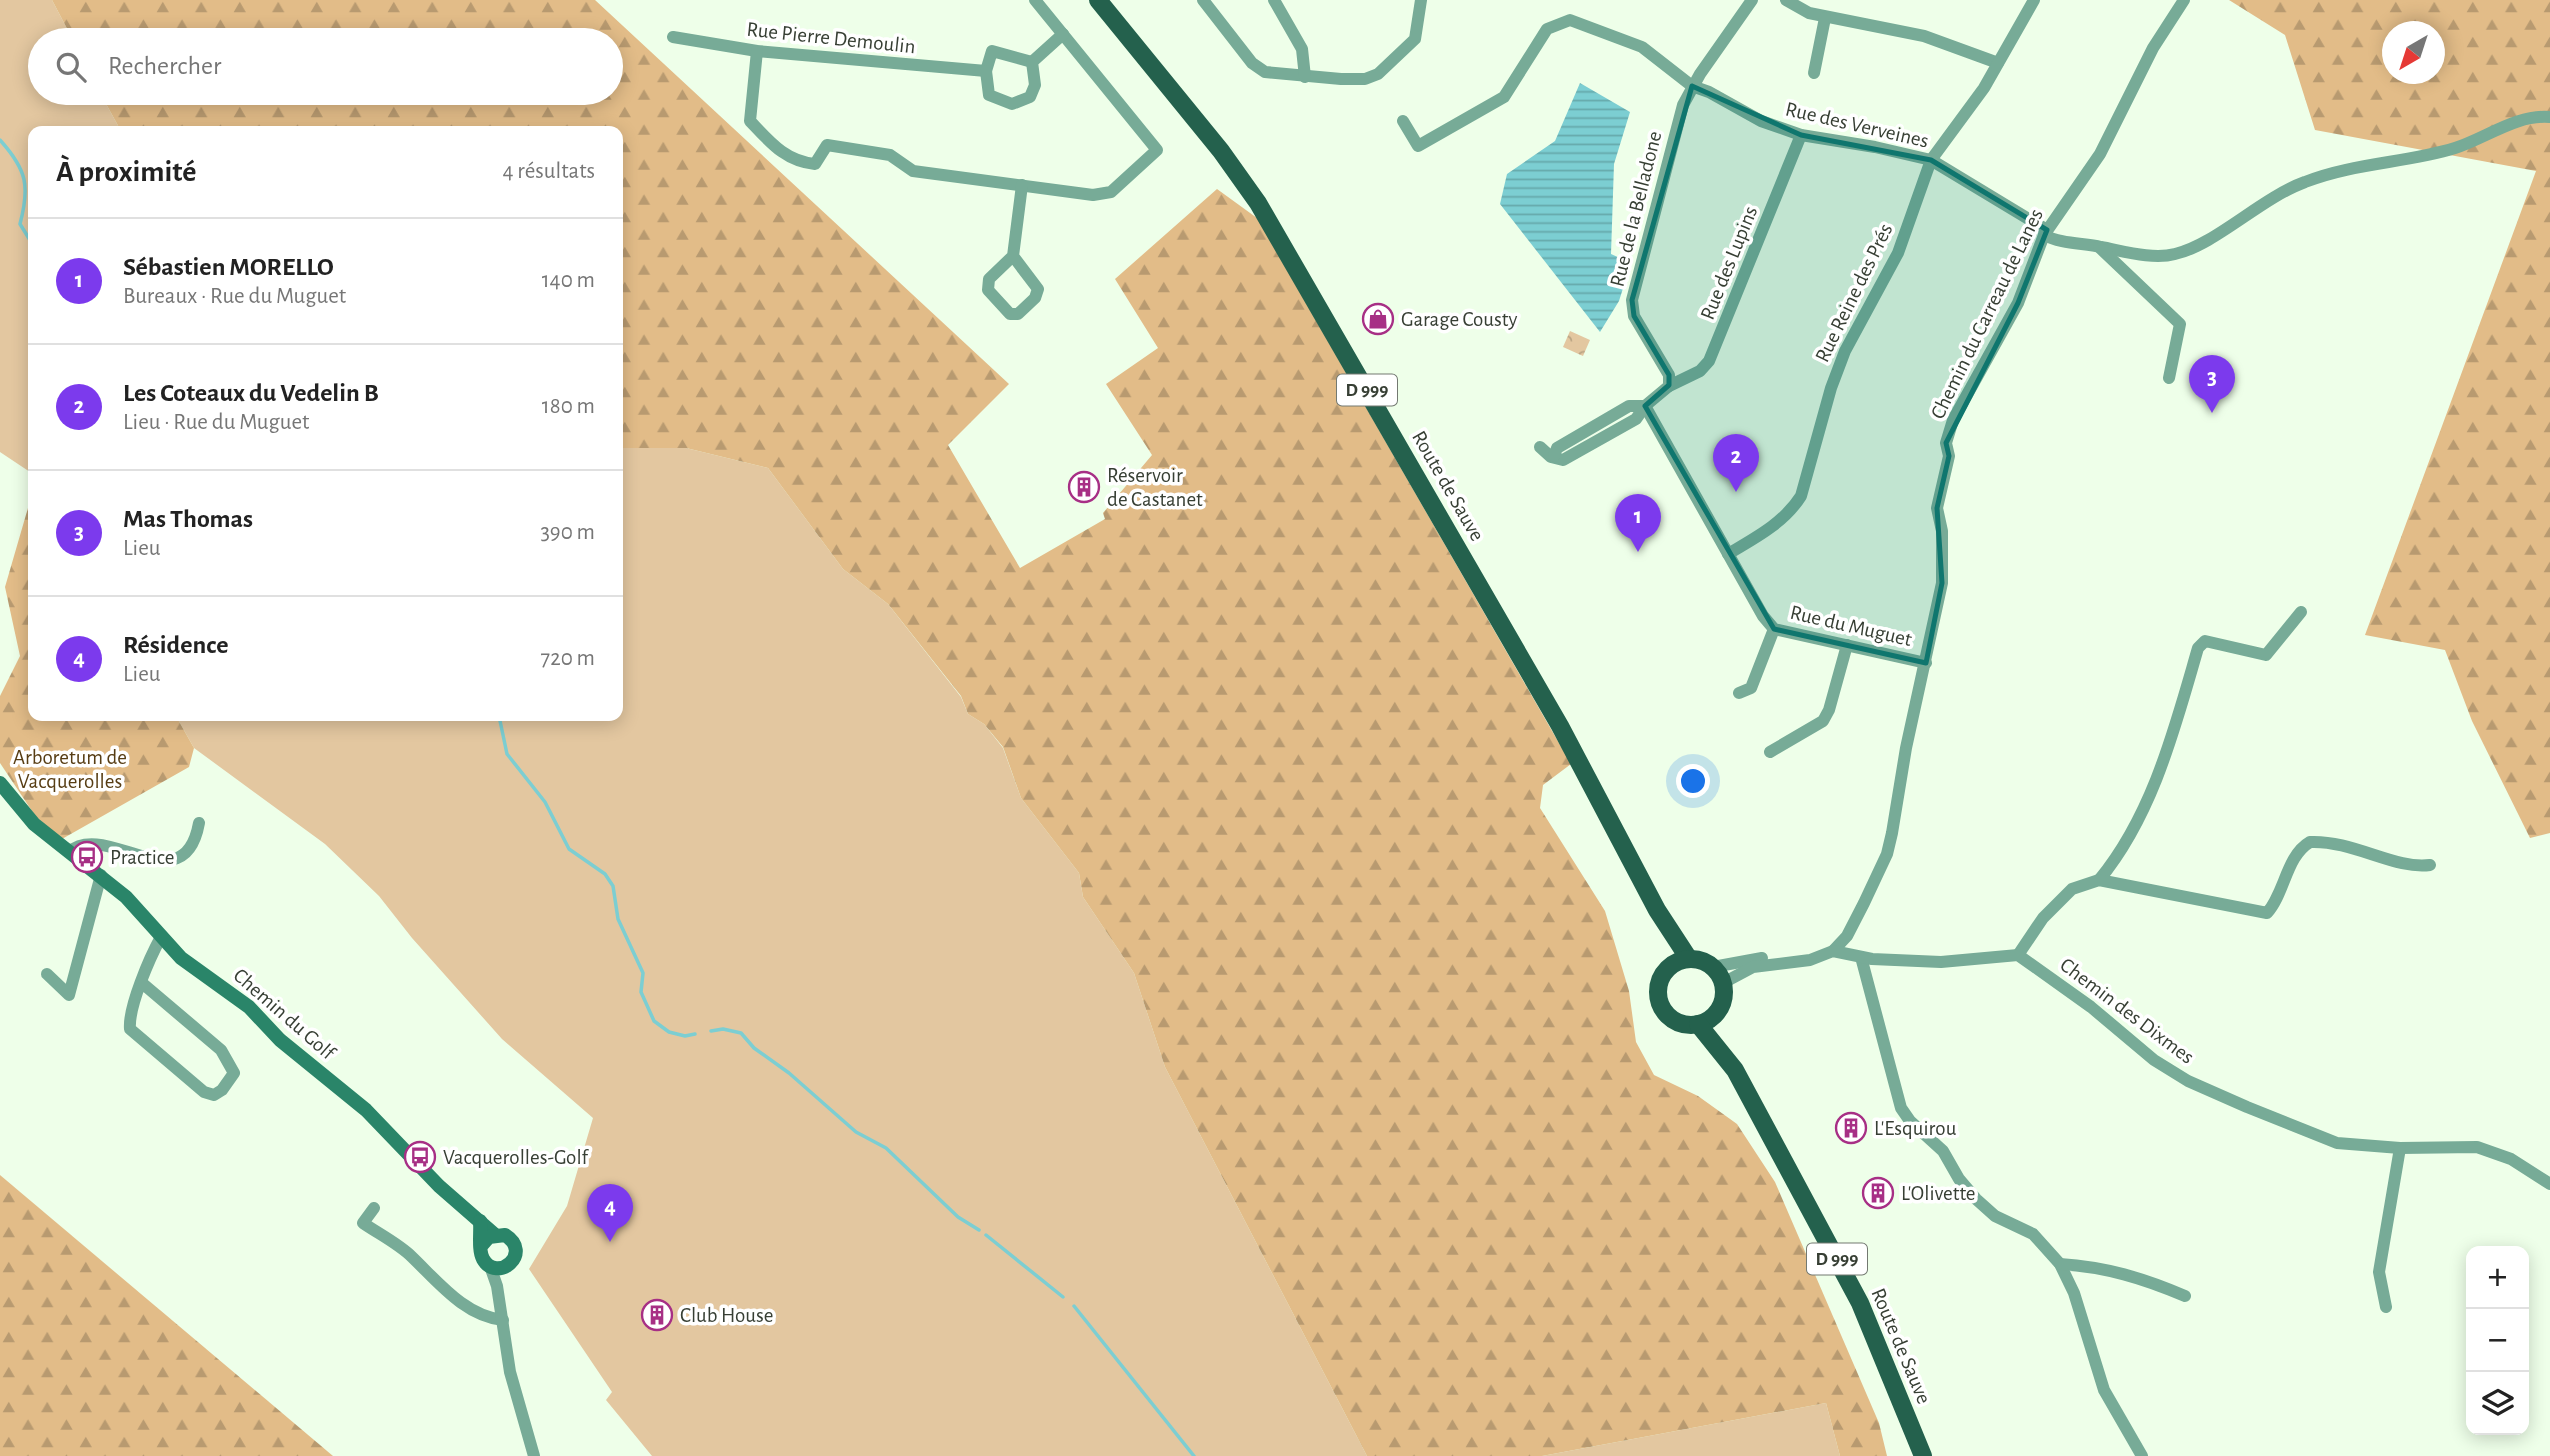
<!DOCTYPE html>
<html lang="fr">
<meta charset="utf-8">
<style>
:root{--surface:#fff;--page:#f2f2f2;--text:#222;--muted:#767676;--line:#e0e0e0;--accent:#7c3aed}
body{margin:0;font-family:"Alegreya Sans",sans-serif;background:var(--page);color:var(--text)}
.controls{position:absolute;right:21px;bottom:21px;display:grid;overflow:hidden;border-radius:14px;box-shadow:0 4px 18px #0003}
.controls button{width:63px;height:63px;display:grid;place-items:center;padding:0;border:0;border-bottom:2px solid var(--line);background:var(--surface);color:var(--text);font:35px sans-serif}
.compass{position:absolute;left:2382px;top:21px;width:63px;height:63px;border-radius:50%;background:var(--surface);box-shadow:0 4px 18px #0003;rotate:219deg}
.you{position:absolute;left:1694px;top:782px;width:24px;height:24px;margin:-18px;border:5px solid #fff;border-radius:50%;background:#1a73e8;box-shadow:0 0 0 10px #1a73e833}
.badge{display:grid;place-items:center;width:46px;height:46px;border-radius:50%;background:var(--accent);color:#fff;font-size:23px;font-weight:700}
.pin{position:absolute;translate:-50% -58px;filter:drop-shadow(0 2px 4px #0008)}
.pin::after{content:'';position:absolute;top:37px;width:24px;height:21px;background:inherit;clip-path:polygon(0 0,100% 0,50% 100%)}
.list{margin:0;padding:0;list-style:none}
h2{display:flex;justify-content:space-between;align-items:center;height:91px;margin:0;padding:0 28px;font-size:30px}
h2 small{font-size:23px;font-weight:400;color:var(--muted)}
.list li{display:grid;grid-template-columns:46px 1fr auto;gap:21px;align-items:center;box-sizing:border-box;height:126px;padding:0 28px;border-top:2px solid var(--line)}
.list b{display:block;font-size:26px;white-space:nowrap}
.list p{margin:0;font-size:23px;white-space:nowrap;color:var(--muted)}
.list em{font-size:23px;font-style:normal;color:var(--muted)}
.icon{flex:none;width:38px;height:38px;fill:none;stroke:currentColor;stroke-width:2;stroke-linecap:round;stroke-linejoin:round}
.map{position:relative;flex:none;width:2550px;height:1456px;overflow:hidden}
.search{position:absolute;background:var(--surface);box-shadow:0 4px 18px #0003;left:28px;top:28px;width:595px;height:77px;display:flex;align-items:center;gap:18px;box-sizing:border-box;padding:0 24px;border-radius:38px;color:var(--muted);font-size:26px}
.panel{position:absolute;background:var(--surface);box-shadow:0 4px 18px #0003;left:28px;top:126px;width:595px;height:595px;border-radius:14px}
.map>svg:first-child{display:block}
.grass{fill:#e3c7a0}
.forest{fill:url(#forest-firs);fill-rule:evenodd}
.park{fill:url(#park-crowns)}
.water{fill:url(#water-rules)}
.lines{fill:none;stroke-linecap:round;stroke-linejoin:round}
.stream{stroke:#7cced2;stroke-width:3.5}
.street{stroke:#77ab97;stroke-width:12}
.secondary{stroke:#2a8569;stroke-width:14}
.primary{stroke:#24614d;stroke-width:18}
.marked{fill:#0f766e;fill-opacity:0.2;stroke:#0f766e;stroke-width:5;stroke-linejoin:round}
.labels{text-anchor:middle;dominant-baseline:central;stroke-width:7;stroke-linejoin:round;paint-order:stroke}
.shield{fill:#fff;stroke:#737971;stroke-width:2}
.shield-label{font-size:19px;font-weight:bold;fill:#373f34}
.street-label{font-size:21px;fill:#373f34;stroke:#fff}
.poi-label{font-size:21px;fill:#373f34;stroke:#fff;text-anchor:start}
.park-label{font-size:21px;fill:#573d14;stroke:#fff}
</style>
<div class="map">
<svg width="2550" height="1456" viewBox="0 0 2550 1456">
<defs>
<pattern id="forest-firs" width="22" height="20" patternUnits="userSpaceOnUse" patternTransform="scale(1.75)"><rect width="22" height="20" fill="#e2bc88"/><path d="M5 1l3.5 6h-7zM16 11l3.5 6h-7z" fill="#b89a70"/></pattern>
<pattern id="park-crowns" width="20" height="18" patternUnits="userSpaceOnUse" patternTransform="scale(1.75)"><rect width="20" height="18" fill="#e3c7a0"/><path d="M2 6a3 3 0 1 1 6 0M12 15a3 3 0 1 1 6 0" fill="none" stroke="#b9a383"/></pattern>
<pattern id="water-rules" width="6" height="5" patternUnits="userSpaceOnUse" patternTransform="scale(1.75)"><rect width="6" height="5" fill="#7cced2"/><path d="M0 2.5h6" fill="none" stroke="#66a9ab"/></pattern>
</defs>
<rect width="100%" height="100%" fill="#eeffe9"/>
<g class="grass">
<polygon points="0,0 52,0 73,40 40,40 40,93 100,93 121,131 33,131 33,474 0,452"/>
<polygon points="618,448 686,448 768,468 843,569 888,604 961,697 968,714 984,724 1003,748 1021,798 1079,873 1083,897 1134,973 1165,1067 1367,1456 652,1456 606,1400 612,1392 529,1269 567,1206 593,1118 502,1039 412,938 379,896 325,844 194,748 176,716 618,716"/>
<polygon points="1826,1403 1840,1456 1542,1456"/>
</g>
<g class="forest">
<polygon points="52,0 595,0 1009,384 948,445 1020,568 1105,519 1103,513 1152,455 1106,384 1158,348 1115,279 1217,189 1257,218 1571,764 1543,785 1540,808 1605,911 1629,991 1636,1042 1654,1075 1698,1096 1737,1124 1775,1182 1879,1423 1887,1456 1840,1456 1826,1403 1542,1456 1367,1456 1165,1067 1134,973 1083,897 1079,873 1021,798 1003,747 984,724 968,714 961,696 888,604 843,569 768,468 686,448 618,448 618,131 121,131 100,93 611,93 611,40 73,40"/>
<path d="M2229,0h321v833l-20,5 -58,-117 -27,-71 -80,-15 171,-464 -221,-41 -30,-95zM2392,32h42v42h-42z"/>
<polygon points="33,498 33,716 176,716 194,748 189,767 62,839 36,817 0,763 0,696 20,656 5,587 30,501"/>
<polygon points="0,1175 333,1456 0,1456"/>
</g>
<polygon class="park" points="1570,331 1590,340 1583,356 1563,347"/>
<polygon class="water" points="1580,83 1630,112 1614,164 1611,254 1631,263 1619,301 1600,332 1500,204 1507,174 1555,141"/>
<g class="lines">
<g class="stream">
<path d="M0,140c27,30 30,46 20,84l13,21"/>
<polyline points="499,716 507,754 545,802 569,849 605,874 613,886 618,919 643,973 641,992 654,1021 669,1032 685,1036 695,1034"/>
<polyline points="711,1031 723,1029 741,1033 754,1048 789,1073 856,1132 886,1148 958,1217 979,1230"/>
<polyline points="986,1235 1063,1297"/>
<polyline points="1074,1306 1194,1456"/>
</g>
<g class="street">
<polyline points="1203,0 1252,63 1265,72 1341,79 1365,79 1378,74 1415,39 1421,0"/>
<polyline points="1274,0 1302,49 1305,77"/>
<polyline points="1786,0 1809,13 1924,36 1998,63"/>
<polyline points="673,37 757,51 986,71 992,51 1032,62"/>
<path d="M757,51l-7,70c20,21 35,40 65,43l12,-19 63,10 23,16 180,24 18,-3 46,-42 -122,-150"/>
<polyline points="986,71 989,95 1012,104 1030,97 1035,85 1032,62 1063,34"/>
<polyline points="1814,73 1825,18"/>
<polyline points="1403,121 1418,146 1504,97 1547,29 1570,20 1642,47 1692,86 1709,92 1761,121 1801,135 1875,147 1931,160 2047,230"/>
<path d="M2044,235c17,9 39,8 57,12 22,4 52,13 74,7 40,-9 86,-56 130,-72 48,-19 101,-19 150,-34 31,-10 62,-34 95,-31"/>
<polyline points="2099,247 2180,324 2169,378"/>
<polyline points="1013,256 1038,289 1035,298 1018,314 1010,314 988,290 989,279 1013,256 1022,185"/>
<polyline points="1669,386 1700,371 1709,361 1801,135"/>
<polyline points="1645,406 1763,616 1774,629 1926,663"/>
<polyline points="1540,447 1551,457 1563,460 1636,419 1645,406 1669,386 1669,375 1634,316 1632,300 1683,105 1700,74 1752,0"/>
<polyline points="1554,456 1557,448 1629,406 1645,406"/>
<path d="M1728,554c27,-16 56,-31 73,-58l30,-108 14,-37 53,-98 33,-93 53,-72 50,-88"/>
<polyline points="1739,693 1751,688 1774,629"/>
<polyline points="1770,752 1823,721 1829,710 1847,645"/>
<path d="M69,852c37,-33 115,54 130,-29"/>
<path d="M2099,880c54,-65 76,-153 99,-232l7,-7 61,14 35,-43"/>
<polyline points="1833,951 1847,936 1864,903 1887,854 1892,833 1906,748 1942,583 1942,531 1937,508 1949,456 1946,443 1953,420 2018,303 2044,235 2100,154 2153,48 2184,0"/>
<path d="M2018,955l25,-37 29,-29 27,-9 168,33c18,-20 19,-57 43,-71 43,-2 85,28 120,23"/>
<polyline points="1861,957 1901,1108 1910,1121 1943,1151 1959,1179 1976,1199 1995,1216 2033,1234 2060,1264 2074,1293 2104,1390 2142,1456"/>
<polyline points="1713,967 1762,958"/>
<polyline points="47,974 69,995 101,875"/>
<path d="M142,983l79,67 13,23 -12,17 -8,5 -10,-3 -74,-63c-2,-22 20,-72 31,-92"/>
<polyline points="1723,983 1753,967 1810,960 1833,951 1872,959 1941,962 2018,955 2091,1007 2154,1060 2188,1081 2247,1107 2337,1143 2400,1148 2477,1147 2511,1159 2550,1184"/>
<path d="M374,1208l-11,15c16,11 36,21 49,34 27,26 53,59 91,63"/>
<path d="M2060,1264c46,3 83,14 125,32"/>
<polyline points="490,1266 497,1286 510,1372 534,1456"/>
<polyline points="2386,1307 2379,1272 2400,1148"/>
</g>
<g class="secondary">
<polyline points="0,783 34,824 126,897 181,958 249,1007 280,1040 366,1110 439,1186 494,1234"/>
<path d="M480,1221c1,11 -2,29 3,38 14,25 51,-6 22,-24l-16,2 -7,8"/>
</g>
<g class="primary">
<polyline points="1098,0 1221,151 1258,203 1560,726 1657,910 1689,959"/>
<circle cx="1691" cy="992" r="33"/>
<polyline points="1698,1024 1735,1070 1860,1303 1923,1456"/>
</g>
</g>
<path class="marked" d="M1692,86l109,49 130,25 116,70 -29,73 -72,140 3,13 -12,52 5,75 -16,80 -152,-34 -129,-223 24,-21v-10l-35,-59 -2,-16z"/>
<defs>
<g id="shop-ring" transform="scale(1.575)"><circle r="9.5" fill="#fff" stroke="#a72f85" stroke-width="1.5"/><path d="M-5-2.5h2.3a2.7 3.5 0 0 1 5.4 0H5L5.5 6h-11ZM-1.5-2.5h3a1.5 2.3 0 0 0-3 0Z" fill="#a72f85"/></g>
<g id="building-ring" transform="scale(1.575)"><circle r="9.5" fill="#fff" stroke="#a72f85" stroke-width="1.5"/><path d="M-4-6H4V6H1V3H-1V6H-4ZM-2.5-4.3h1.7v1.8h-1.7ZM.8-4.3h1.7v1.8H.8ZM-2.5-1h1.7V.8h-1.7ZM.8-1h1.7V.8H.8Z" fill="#a72f85"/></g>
<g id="bus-ring" transform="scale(1.575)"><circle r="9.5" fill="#fff" stroke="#a72f85" stroke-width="1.5"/><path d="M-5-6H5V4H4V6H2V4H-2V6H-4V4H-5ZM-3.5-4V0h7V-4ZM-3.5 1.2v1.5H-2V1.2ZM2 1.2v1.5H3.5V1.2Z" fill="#a72f85"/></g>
</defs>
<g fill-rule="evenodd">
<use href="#shop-ring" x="1378" y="319"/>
<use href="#building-ring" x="1084" y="487"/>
<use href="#bus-ring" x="87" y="857"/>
<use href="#building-ring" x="1851" y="1128"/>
<use href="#bus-ring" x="420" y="1157"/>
<use href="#building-ring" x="1878" y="1193"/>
<use href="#building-ring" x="657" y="1315"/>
</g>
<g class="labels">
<g class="shield">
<rect x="1337" y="374.5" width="60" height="31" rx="5"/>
<rect x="1807" y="1243.5" width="60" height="31" rx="5"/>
</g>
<g class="shield-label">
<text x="1367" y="390">D 999</text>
<text x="1837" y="1259">D 999</text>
</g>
<g class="street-label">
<text transform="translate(831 38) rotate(6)">Rue Pierre Demoulin</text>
<text transform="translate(1857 125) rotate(13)">Rue des Verveines</text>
<text transform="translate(1636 209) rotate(-76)">Rue de la Belladone</text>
<text transform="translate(1729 263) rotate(-68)">Rue des Lupins</text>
<text transform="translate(1854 293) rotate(-64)">Rue Reine des Prés</text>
<text transform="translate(1987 314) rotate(-64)">Chemin du Carreau de Lanes</text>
<text transform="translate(1448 486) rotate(60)">Route de Sauve</text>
<text transform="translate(1851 626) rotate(13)">Rue du Muguet</text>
<text transform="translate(2127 1011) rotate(37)">Chemin des Dixmes</text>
<text transform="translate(284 1014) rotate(41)">Chemin du Golf</text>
<text transform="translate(1901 1346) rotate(67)">Route de Sauve</text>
</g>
<g class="poi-label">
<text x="1401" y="319">Garage Cousty</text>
<text x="1107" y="475">Réservoir<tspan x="1107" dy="24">de Castanet</tspan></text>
<text x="110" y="857">Practice</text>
<text x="1874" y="1128">L'Esquirou</text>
<text x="443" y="1157">Vacquerolles-Golf</text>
<text x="1901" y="1193">L'Olivette</text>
<text x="680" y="1315">Club House</text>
</g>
<g class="park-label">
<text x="70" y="757">Arboretum de<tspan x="70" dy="24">Vacquerolles</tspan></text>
</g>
</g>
</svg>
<div class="controls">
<button>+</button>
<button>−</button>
<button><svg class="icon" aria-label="layers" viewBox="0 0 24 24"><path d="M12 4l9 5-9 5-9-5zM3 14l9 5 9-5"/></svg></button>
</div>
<svg class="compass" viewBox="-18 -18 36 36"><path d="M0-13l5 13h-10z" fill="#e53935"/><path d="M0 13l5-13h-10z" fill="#767676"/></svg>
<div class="you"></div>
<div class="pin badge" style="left:1638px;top:552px">1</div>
<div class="pin badge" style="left:1736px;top:492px">2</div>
<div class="pin badge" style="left:2212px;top:413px">3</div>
<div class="pin badge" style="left:610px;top:1242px">4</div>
<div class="search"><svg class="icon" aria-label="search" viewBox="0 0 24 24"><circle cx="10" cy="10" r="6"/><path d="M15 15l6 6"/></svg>Rechercher</div>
<section class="panel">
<h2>À proximité<small>4 résultats</small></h2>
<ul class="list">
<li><span class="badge">1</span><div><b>Sébastien MORELLO</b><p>Bureaux · Rue du Muguet</p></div><em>140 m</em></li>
<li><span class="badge">2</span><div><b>Les Coteaux du Vedelin B</b><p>Lieu · Rue du Muguet</p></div><em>180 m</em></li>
<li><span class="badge">3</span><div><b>Mas Thomas</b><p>Lieu</p></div><em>390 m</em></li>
<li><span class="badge">4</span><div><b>Résidence</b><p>Lieu</p></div><em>720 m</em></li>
</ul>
</section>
</div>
